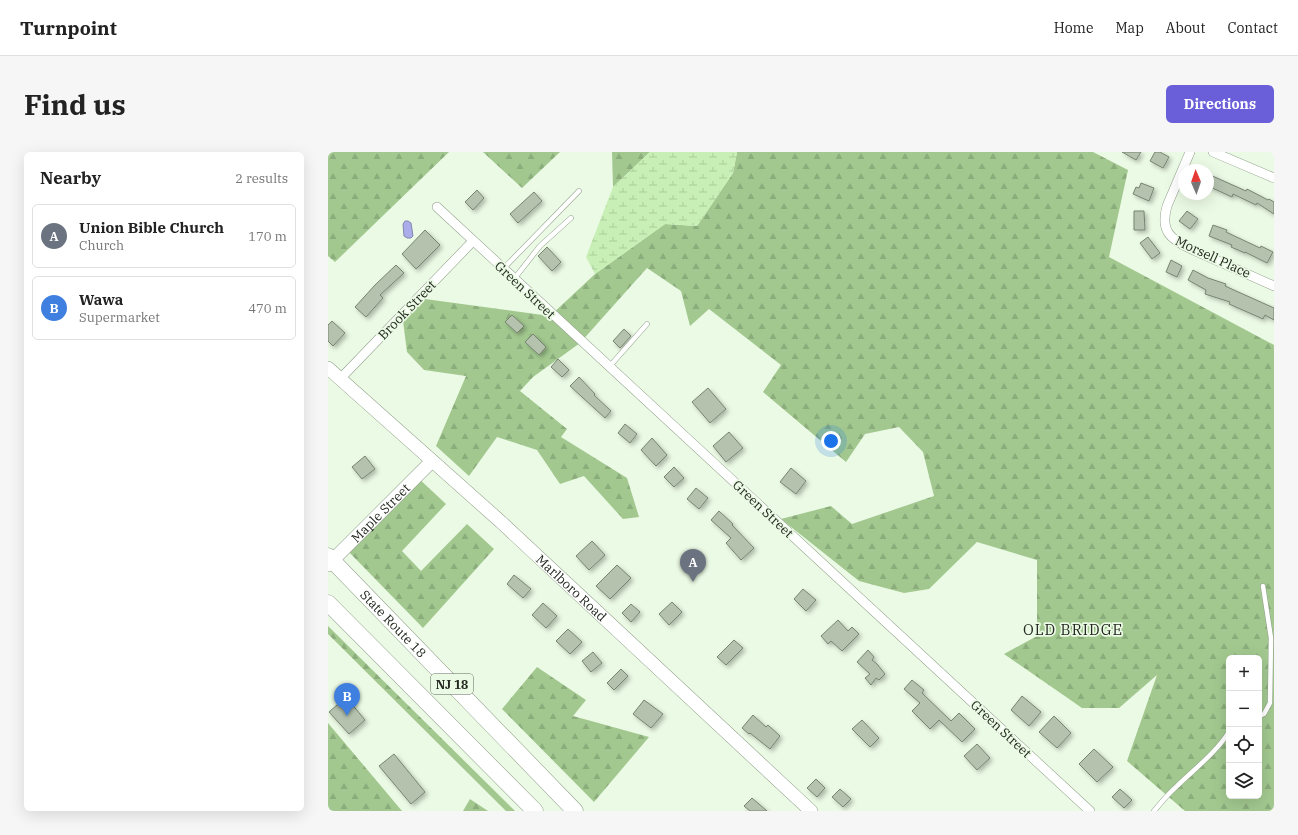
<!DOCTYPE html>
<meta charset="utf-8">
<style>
:root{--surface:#fff;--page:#f6f6f6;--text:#222;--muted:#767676;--line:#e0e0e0;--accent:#6b5fd9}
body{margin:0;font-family:"IBM Plex Serif",serif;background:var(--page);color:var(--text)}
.controls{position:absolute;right:12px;bottom:12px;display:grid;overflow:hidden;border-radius:6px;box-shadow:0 4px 16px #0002}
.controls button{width:36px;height:36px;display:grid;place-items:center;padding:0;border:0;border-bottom:1px solid var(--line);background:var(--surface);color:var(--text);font:20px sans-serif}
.compass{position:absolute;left:850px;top:12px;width:36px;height:36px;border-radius:50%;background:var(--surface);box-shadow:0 4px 16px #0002;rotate:358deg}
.you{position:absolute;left:503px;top:289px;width:14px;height:14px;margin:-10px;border:3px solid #fff;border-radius:50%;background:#1a73e8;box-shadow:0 0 0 6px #1a73e833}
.badge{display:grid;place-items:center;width:26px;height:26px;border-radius:50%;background:var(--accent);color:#fff;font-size:13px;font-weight:700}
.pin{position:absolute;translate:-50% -33px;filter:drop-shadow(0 1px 2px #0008)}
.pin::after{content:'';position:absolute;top:21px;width:14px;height:12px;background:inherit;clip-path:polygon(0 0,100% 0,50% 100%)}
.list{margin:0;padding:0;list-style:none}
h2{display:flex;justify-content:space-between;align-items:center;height:52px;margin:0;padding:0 16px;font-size:17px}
h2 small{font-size:13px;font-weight:400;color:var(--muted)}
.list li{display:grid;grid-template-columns:26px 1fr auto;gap:12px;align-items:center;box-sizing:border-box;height:64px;margin:0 8px 8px;padding:0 8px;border:1px solid var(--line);border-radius:6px}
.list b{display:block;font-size:15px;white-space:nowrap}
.list p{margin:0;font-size:13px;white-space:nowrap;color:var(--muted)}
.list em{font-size:13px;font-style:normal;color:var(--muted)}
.icon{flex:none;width:22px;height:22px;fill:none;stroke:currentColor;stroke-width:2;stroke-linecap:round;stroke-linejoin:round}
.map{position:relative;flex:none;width:946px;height:659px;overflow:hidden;border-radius:6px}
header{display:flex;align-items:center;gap:24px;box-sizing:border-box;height:56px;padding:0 20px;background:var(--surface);border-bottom:1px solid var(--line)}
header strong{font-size:19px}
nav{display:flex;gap:22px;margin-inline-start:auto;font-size:14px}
.intro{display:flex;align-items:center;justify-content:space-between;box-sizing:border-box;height:96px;padding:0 24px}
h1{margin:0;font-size:28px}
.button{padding:10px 18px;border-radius:6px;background:var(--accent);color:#fff;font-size:14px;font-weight:700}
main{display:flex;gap:24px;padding:0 24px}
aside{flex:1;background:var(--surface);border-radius:6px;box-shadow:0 4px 16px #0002}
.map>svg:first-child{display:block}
.forest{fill:url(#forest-firs);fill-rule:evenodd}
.wetland{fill:url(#wetland-marsh)}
.water{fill:#abadeb;stroke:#8285ae}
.building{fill:#b4c2ae;stroke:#778471;filter:url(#shadow)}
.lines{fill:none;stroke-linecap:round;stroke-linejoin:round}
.lane-casing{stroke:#919f8b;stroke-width:5.5}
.street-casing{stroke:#919f8b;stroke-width:10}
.secondary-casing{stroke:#919f8b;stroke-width:14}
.highway-casing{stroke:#919f8b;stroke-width:17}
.lane{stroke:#fff;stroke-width:4.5}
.street{stroke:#fff;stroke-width:9}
.secondary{stroke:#fff;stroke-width:13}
.highway{stroke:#fff;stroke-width:16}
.labels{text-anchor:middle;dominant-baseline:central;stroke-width:3.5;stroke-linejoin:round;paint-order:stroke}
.shield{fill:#ebfae4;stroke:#5f675b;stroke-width:1}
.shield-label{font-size:12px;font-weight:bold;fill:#232820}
.street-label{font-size:13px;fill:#232820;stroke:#ebfae4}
.quarter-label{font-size:15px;letter-spacing:1px;fill:#232820;stroke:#ebfae4}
</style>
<header>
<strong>Turnpoint</strong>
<nav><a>Home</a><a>Map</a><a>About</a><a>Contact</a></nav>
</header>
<div class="intro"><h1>Find us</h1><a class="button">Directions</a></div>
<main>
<aside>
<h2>Nearby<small>2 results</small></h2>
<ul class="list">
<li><span class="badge" style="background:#6b7280">A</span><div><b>Union Bible Church</b><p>Church</p></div><em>170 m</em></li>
<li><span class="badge" style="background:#3f7fe0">B</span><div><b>Wawa</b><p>Supermarket</p></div><em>470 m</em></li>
</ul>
</aside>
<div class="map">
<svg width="946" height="659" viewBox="0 0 946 659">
<defs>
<pattern id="forest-firs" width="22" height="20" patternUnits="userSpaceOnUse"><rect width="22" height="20" fill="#a2c88f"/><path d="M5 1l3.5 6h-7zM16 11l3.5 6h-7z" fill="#8bac7b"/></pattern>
<pattern id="wetland-marsh" width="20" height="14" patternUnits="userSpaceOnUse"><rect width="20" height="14" fill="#c8efb5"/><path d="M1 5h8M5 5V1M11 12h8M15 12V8" fill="none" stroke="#accd9b"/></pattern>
<filter id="shadow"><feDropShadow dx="2.5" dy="2.5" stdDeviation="2" flood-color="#0004"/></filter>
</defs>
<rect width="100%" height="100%" fill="#ebfae4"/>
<g class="forest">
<polygon points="0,0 121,0 7,110 0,104"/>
<polygon points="155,0 232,0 194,36"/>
<polygon points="284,0 322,0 285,35"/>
<path d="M409,0h356l35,18 -19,87 165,88v466h-89l-58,-50 30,-86 -38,33h-37l-78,-54 33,-18v-76l-60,-18 -48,47 -25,4 -45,-12 -78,-62 50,-13 21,18 82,-28 -11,-44 -24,-25 -34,7 -19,28 -83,-70 18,-27 -72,-56 -19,17 -9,-35 -34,-23 -67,75 -47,34 -13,14 47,38 -6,8 66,41 12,39 -16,2 -39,-43 -24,8 -23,-34 -40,-13 -28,39 -33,-30 30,-70 -42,-6 -17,-18 -4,-31 22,-22 125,17 45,-42 70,-50 32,2 36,-53zM901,506h30v138h-30z"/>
<polygon points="88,324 118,352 74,399 93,419 139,372 166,397 95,476 18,397"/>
<polygon points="0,474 187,659 178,659 0,482"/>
<polygon points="209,515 258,548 245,564 321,585 266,650 174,557"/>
<polygon points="0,571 74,659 0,659"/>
<polygon points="142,647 160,659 135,659"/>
</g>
<polygon class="wetland" points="322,0 409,0 405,21 369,74 337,72 267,122 258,105 285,35"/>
<polygon class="water" points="77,69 80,69 83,71 85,84 83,86 79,86 76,84 75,72"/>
<g class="building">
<polygon points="794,0 813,0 808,8"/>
<polygon points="827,0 832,0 841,5 835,16 822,9"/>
<polygon points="880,22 918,39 919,37 940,48 941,47 946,50 946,62 929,51 928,53 905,42 904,45 880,34"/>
<polygon points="813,31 826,36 821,49 805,42 808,35 811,36"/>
<polygon points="149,38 156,46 145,58 137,50"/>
<polygon points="206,40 214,49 190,71 182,62"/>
<polygon points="806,59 816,59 817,78 806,78"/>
<polygon points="859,59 870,67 862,77 851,69"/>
<polygon points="885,73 899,78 898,80 932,96 933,94 945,100 939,111 917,100 917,101 903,95 904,93 881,84"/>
<polygon points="97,78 112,93 88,117 74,102"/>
<polygon points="820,85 832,101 824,107 812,91"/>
<polygon points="219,95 233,110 224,119 210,104"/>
<polygon points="843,108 854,114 849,125 838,120"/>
<polygon points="68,113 76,121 52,143 55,146 38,165 27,155 47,133"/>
<polygon points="865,118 880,126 898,132 897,134 946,156 946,168 937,163 935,167 901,152 902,150 877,142 878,138 860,128"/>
<polygon points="184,163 196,174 189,181 177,170"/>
<polygon points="4,169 17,181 5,194 0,189 0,173"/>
<polygon points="296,177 303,184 292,196 285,189"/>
<polygon points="205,182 218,195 211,203 197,190"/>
<polygon points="230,207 241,218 234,225 223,215"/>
<polygon points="251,225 267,242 266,243 283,259 277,266 242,234"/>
<polygon points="380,236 398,257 382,271 364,250"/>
<polygon points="297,272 309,282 302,291 290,281"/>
<polygon points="401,280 415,296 398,310 385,294"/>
<polygon points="324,286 339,303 328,314 313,298"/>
<polygon points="37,304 47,317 34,327 24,315"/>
<polygon points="346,315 356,326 346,335 336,325"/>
<polygon points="463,316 478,329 468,342 452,330"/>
<polygon points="368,336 380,346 371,357 359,347"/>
<polygon points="391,359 405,372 404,373 426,396 413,408 398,391 403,386 383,368"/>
<polygon points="264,389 277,403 261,418 248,404"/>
<polygon points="289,413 303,426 282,447 268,434"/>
<polygon points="186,423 203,437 195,446 179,432"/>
<polygon points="475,437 488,448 478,459 466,447"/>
<polygon points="344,450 354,460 341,473 331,462"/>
<polygon points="215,451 229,464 218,476 204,463"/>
<polygon points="303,452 312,460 303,470 294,461"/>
<polygon points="510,468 520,479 524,475 531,482 514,499 503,489 500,492 493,484"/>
<polygon points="240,477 254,490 242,502 228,489"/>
<polygon points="406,488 415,496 398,513 389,505"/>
<polygon points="540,498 546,505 544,508 549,512 557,522 551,528 548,526 543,533 537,526 542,522 529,510"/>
<polygon points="265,500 274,511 263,520 254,509"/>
<polygon points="293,517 300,524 286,538 279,531"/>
<polygon points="584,528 596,538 594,541 623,569 631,561 647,577 634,590 611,568 602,577 584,559 592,551 576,537"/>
<polygon points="694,544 713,560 701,574 683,558"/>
<polygon points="18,545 37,568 21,582 1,560"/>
<polygon points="316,548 335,562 323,576 305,562"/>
<polygon points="425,563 438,575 440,573 452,584 442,597 422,581 421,582 414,576"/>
<polygon points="726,564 743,581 729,596 711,580"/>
<polygon points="534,568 551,586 542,595 524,577"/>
<polygon points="649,592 662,606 649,618 636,604"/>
<polygon points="766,597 785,615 769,630 751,612"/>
<polygon points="66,602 97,640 83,652 51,614"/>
<polygon points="488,627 497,636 489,645 479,636"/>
<polygon points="512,637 523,647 515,655 504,645"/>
<polygon points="792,637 804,648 796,656 784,645"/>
<polygon points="424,646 439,659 422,659 416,654"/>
</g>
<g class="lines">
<g class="lane-casing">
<g id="lane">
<polyline points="175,117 251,39"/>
<polyline points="186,127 212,94 243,66"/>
<polyline points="281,215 319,172"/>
<polyline points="931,564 936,562 942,551 943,486 935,434"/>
<path d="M826,659c7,-8 13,-16 21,-23 18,-18 40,-34 54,-56"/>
</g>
</g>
<g class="street-casing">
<g id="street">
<path d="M862,0l-23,54c-7,25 3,33 24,43l83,37"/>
<polyline points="885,0 946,26"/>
<polyline points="109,55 762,659"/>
<polyline points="12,227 145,89"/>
</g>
</g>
<g class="secondary-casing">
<g id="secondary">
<path id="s1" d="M0,216l173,154 310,289"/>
<path id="s2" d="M0,413l104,-104"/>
</g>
</g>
<g class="highway-casing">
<g id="highway">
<path id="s3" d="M0,404l247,255"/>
<polyline points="0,451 207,659"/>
</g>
</g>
<use href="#lane" class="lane"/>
<use href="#street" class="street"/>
<use href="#secondary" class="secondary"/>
<use href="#highway" class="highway"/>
</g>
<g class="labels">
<rect class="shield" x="103" y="522" width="42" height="20" rx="3"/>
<g class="shield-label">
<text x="124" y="532">NJ 18</text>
</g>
<g class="street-label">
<text transform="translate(885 105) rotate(25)">Morsell Place</text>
<text transform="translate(197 138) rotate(43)">Green Street</text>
<text transform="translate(79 158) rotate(-46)">Brook Street</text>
<text transform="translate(435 357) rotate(43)">Green Street</text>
<text stroke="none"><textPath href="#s2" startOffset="74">Maple Street</textPath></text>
<text stroke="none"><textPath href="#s1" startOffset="328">Marlboro Road</textPath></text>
<text stroke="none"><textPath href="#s3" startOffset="94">State Route 18</textPath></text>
<text transform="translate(673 577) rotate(43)">Green Street</text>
</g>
<g class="quarter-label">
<text x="745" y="477">OLD BRIDGE</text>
</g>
</g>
</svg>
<div class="controls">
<button>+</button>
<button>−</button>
<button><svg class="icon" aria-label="locate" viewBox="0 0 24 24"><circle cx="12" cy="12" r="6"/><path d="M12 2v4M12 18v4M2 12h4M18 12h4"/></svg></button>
<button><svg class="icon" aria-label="layers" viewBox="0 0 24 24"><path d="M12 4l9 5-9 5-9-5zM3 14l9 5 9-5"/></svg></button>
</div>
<svg class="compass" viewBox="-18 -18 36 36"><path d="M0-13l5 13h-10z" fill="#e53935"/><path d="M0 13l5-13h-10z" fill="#767676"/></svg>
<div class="you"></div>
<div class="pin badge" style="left:365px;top:430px;background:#6b7280">A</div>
<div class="pin badge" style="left:19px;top:564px;background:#3f7fe0">B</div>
</div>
</main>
